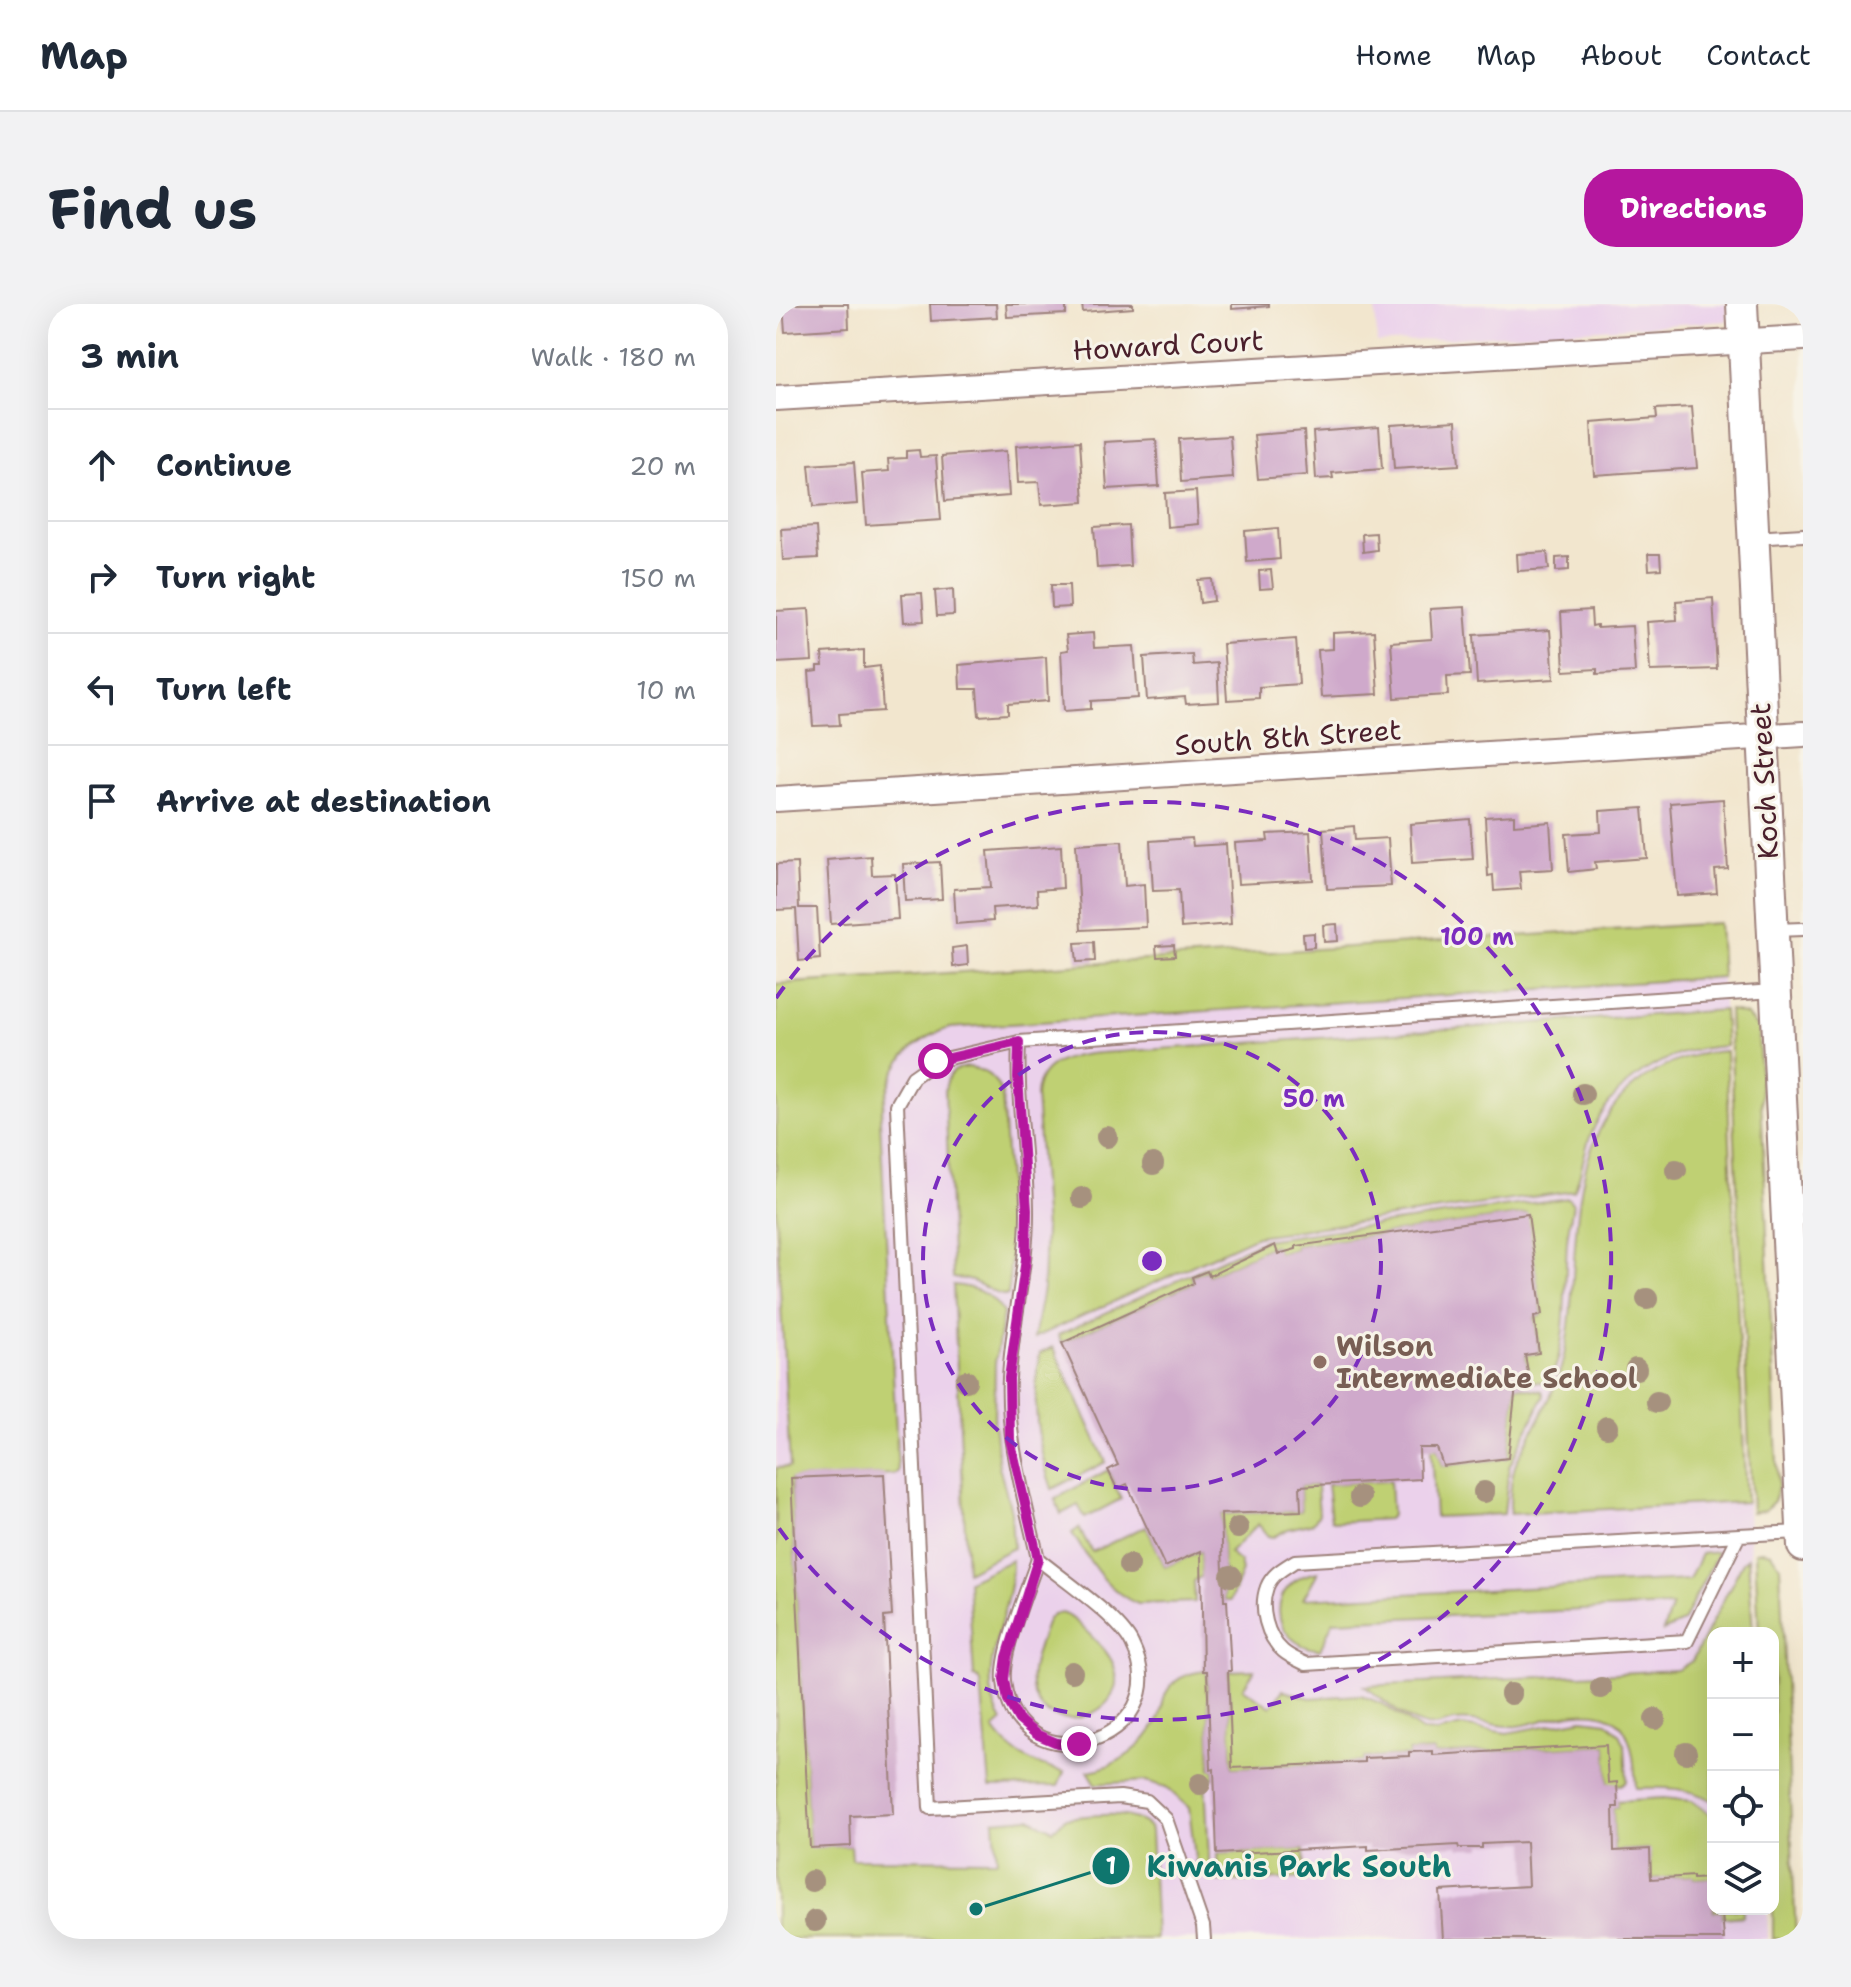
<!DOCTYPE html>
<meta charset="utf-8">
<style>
:root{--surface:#fff;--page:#f2f2f3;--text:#1f2937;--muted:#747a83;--line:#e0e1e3;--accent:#b5179e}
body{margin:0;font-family:"Shantell Sans",sans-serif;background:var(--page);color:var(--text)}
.controls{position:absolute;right:24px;bottom:24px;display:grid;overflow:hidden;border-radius:16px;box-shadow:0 8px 32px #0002}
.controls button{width:72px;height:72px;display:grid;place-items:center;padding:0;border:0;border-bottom:2px solid var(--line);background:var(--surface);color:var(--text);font:40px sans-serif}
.stop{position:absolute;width:24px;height:24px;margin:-18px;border:6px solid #b5179e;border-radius:50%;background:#fff}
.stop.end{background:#b5179e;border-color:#fff;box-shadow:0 2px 8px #0008}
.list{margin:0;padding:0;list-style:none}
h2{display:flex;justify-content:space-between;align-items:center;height:104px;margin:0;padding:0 32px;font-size:34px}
h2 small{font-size:26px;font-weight:400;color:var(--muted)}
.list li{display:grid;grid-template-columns:52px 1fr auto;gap:24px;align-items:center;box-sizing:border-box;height:112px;padding:0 32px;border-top:2px solid var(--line)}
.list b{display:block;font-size:30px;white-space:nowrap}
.list em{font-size:26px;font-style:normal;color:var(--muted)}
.icon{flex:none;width:44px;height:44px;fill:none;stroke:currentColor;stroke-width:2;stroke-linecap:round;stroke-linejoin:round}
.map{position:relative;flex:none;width:1027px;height:1635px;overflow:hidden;border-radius:32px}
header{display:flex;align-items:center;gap:48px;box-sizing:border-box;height:112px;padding:0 40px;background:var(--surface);border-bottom:2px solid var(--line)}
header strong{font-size:38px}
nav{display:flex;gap:44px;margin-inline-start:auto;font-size:28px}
.intro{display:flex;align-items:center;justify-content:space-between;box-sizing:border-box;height:192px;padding:0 48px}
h1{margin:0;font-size:56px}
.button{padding:20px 36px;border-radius:32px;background:var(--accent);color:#fff;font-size:28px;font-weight:700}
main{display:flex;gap:48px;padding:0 48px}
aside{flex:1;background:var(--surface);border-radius:32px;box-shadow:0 8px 32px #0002}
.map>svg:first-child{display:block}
.built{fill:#ebd1eb}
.green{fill:#bfd073;stroke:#84784f;stroke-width:2}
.building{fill:#cfa9cb}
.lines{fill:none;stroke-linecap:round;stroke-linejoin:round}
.service-casing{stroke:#9e827c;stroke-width:16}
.minor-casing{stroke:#9e827c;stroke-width:28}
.tertiary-casing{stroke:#9e827c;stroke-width:34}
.service{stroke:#fff;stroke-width:12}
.minor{stroke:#fff;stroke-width:24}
.tertiary{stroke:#fff;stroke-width:30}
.tree{fill:#a6917e}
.route{stroke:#b5179e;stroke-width:10}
.ring{fill:none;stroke:#7b2cbf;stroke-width:4;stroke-dasharray:14 10}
.education-dot{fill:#8d6e63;stroke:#f7f3e8;stroke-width:3}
.labels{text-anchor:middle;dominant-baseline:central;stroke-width:6;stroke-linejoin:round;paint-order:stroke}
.street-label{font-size:28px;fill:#4a1f2b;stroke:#f7f3e8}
.education-label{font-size:28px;font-weight:bold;fill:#785e54;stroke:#f7f3e8;text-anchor:start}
.centre{fill:#7b2cbf;stroke:#f7f3e8;stroke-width:4}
.ring-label{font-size:24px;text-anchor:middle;font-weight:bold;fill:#7b2cbf;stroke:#f7f3e8;stroke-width:6;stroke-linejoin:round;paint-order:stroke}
.leader{fill:none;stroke:#0f766e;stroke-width:3}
.callout-dot{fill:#0f766e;stroke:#f7f3e8;stroke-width:3}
.mark-label{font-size:24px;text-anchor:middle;font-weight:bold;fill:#fff}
.callout-label{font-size:30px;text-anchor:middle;font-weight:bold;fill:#0f766e;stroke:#f7f3e8;stroke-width:6;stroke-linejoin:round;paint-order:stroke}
</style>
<header>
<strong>Map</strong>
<nav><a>Home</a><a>Map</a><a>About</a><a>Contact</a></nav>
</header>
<div class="intro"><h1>Find us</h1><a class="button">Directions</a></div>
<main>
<aside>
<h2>3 min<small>Walk · 180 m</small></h2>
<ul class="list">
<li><svg class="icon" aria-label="ahead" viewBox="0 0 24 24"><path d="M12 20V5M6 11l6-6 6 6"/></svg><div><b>Continue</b></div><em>20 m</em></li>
<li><svg class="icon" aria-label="right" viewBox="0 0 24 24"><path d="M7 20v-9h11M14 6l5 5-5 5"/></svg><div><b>Turn right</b></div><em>150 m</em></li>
<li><svg class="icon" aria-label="left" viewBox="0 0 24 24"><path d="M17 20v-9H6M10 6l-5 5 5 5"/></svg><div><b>Turn left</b></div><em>10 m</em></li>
<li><svg class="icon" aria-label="arrive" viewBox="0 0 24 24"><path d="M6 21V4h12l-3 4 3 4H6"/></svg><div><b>Arrive at destination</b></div></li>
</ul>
</aside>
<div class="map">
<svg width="1027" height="1635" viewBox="0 0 1027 1635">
<rect width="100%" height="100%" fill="#f7f3e8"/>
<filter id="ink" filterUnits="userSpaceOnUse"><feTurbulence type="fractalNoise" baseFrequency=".0125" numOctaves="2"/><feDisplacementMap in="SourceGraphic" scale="16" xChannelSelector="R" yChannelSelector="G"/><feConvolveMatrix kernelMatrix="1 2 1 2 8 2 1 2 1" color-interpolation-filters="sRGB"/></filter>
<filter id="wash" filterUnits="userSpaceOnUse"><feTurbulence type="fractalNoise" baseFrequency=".006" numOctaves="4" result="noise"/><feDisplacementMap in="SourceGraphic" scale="32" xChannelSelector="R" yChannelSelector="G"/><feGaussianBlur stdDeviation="1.8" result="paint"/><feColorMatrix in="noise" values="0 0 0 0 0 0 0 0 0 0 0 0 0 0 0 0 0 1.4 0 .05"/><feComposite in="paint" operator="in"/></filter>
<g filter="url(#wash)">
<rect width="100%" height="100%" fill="#f2e6ce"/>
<g class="built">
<polygon points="599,0 950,0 951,17 601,39"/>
<polygon points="943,618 978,1329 937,1329 937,1605 991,1605 992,1635 378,1635 23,1575 0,1153 0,680"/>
</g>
<g class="green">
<path d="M943,619l3,54 -773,51c-49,17 -58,44 -69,91l18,352 -3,3 -104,5 19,368 41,-1 1,13 145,1 -3,-39 36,-3 23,12 12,-12c29,-2 61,-10 85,9l1,4 5,108h-380v-471l14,-1 -14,-251v-232z"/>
<path d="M948,706l2,36c-60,3 -113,34 -136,91 -7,17 -8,38 -16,54l-317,45 -223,102 9,-50 2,-58 -9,-135c3,-45 61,-41 95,-44z"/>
<polygon points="953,706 970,711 982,724 1002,1182 998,1197 989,1206 976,1208"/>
<path d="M950,747l20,451 -236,12c0,-16 0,-32 5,-48 4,-12 12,-22 17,-33 12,-23 25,-47 31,-73 22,-90 -8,-224 83,-283 25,-16 50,-25 80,-26z"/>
<path d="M193,763c18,4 26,10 33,27l10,145 -4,56c-16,2 -29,-18 -55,-17l-8,-187c2,-16 7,-23 24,-24z"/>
<path d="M792,894l5,6c-2,13 -5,25 -6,38 -3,32 2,120 -21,141l-21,-3 3,-8 -3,-17 14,-2 -5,-36 8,-2 -15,-101 -231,32v3l-18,5 -4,-9 -65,31 -3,-5 -14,6 2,6 -132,60 -4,-8 206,-95z"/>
<path d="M177,981c22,2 39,9 50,28l-8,50 -1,60 5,43 12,45 2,37 -46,24z"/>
<path d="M277,1043l53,115 -54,27c-15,-43 -21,-92 -12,-136z"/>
<polygon points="740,1082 766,1087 768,1092 733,1163 728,1210 659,1213 655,1144 661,1144 667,1162 732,1154"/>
<polygon points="332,1166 345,1195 309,1214 302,1201 285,1210 279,1195"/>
<polygon points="614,1177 616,1211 612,1215 561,1218 555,1216 551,1180"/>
<polygon points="537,1181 541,1183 543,1210 537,1219 512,1225 497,1233 492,1232 482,1220 453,1249 464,1258 466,1267 454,1297 448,1297 445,1210 525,1207 524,1182"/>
<path d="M370,1222l19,41 36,-16 1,25 -8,5 1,21 -57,2c-31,-12 -49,-44 -66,-71l7,-5 13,24z"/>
<polygon points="986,1247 995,1249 1004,1262 1020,1635 997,1635 997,1329 983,1329 979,1248"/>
<path d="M942,1248l-35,70 -20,9 9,-25 -339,15 -13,29c-53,-6 -55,-70 -2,-78l-15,27 386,-19 12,-26z"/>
<path d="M972,1254l5,75h-40v168c-26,-14 -48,-14 -77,-13 -3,-56 -11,-86 -76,-72 -14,3 -28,8 -42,10 -21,2 -41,-8 -62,-5 -10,1 -19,7 -30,5 -22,-5 -44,-28 -62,-40l313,-16 15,-9 51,-99z"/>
<path d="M236,1256c1,56 -41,110 -10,162l-8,7c16,25 42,37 70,43l-6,14 -68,1 -9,-104 -2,-4 -5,-2 -6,-96z"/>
<path d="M285,1309c14,3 27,21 38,31 61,62 -58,109 -67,42 -3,-21 9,-46 15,-66l6,-6z"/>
<polygon points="479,1366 467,1384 495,1403 507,1386 534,1394 585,1391 606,1400 646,1427 661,1428 686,1422 731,1429 807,1415 831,1418 844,1430 849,1441 851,1477 845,1481 832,1479 830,1441 657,1451 657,1447 633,1448 633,1452 588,1454 588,1458 456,1464 452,1367"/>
<path d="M431,1367l4,98h3v9l-9,1 5,100 -9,-5 -5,-8 -7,-58 -23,-21 -20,-6 -50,3 -8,-13c30,-4 57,-25 70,-51 4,-8 4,-17 7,-25 8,-17 25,-23 42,-24z"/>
<polygon points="887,1494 916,1497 937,1512 937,1605 967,1605 967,1612 947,1614 946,1608 937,1608 935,1574 917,1575 917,1572 875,1575 873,1545 838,1547 837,1503 842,1503 841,1497"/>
<polygon points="528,1545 529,1574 442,1578 441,1550"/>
</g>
<g id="blocks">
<g class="building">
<polygon points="7,0 72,0 73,24 9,28"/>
<polygon points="154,0 220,0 221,13 155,17"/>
<polygon points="230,0 290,0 290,10 231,13"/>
<polygon points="306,0 357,0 357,4 307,8"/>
<polygon points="456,0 493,0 493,2 456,5"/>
<polygon points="916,103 921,164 818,171 815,119 881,114 880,105"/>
<polygon points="680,117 683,161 618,165 615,121"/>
<polygon points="603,123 606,165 556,169 557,174 540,175 537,128"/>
<polygon points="528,127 531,171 482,175 478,131"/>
<polygon points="454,132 457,174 405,178 403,135"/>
<polygon points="380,135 383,182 331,185 328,138"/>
<polygon points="304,137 308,198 265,201 263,178 242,179 240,142"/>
<polygon points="143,146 144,153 160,152 165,216 90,221 86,169 113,167 112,155 130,154 130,147"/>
<polygon points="230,147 233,192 169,197 166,152"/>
<polygon points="78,158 81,200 37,203 33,161"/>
<polygon points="420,187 422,220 391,223 389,189"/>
<polygon points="352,221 354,262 321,264 318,223"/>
<polygon points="40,223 42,254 7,256 5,225"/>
<polygon points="502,224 504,255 471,258 469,227"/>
<polygon points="600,229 601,246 587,248 586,230"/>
<polygon points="771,248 773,265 742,267 741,250"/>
<polygon points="872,250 884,250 885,265 873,266"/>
<polygon points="793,253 793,266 780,267 780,254"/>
<polygon points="495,266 497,284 484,285 483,267"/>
<polygon points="436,275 438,297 424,299 422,276"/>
<polygon points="275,281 293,281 294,303 276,304"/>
<polygon points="177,285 178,311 161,312 159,287"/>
<polygon points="146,289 148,317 128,318 126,290"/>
<polygon points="937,294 941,365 874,367 871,318 901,316 900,297"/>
<polygon points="689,303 694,371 671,372 672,391 619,394 615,338 656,335 654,305"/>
<polygon points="33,305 36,357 0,359 0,307"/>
<polygon points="815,306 816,322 821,321 821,324 856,322 859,368 821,370 821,365 788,367 785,308"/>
<polygon points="774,326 778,375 701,380 698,331"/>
<polygon points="598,327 602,390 545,393 542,346 557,345 557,329"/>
<polygon points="317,329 318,344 358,342 362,394 315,397 315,405 288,407 285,347 292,346 290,331"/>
<polygon points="520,335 523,380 483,383 483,394 451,396 447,340"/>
<polygon points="88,346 88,364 104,362 107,407 63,410 64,421 37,422 33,368 42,367 42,362 47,362 46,349"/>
<polygon points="416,350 417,361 441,359 443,398 410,400 409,393 371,396 368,353"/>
<polygon points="270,353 272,397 232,400 232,410 203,412 201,385 184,385 183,361"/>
<polygon points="947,495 952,565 939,566 941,589 901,592 894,499"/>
<polygon points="867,504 871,554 819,558 820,565 793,568 790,530 825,528 824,507"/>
<polygon points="738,511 738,521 774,518 777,565 743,567 745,585 718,587 717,571 712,572 709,513"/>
<polygon points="694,515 697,555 636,559 634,520"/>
<polygon points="578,522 579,536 612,534 615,582 551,585 547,525"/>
<polygon points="534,528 537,576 462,580 459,539 492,537 491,530"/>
<polygon points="416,534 417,542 450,540 455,620 405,624 403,586 377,587 374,537"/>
<polygon points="346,537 349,582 368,580 370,623 305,626 300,540"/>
<polygon points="285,542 287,584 261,586 262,601 216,604 217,617 180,620 178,585 215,583 212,547"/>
<polygon points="95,552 96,571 119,570 122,615 55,620 51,556"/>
<polygon points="164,558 166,595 129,597 127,560"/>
<polygon points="21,559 23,604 41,604 44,655 23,657 20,605 0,606 0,560"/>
<polygon points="561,620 562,637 548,638 547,621"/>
<polygon points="538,629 538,643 528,644 527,630"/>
<polygon points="318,638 319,657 301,658 299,639"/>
<polygon points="398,641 399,652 381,653 380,642"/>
<polygon points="191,642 192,661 177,663 176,644"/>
<polygon points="752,910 766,1011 758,1013 763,1049 749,1051 752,1068 748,1082 740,1082 732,1154 667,1162 661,1144 643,1144 644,1175 524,1182 525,1207 445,1210 448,1297 451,1297 455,1367 452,1367 456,1464 588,1458 588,1454 633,1452 633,1448 657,1447 657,1451 830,1441 832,1479 841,1478 842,1503 837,1503 838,1547 874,1545 875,1575 917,1572 917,1575 935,1574 937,1608 946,1608 948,1635 667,1635 664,1587 752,1582 750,1538 706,1540 706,1544 683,1544 682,1541 592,1546 592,1542 441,1550 438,1465 435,1466 431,1367 427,1367 425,1247 389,1263 351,1180 341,1185 332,1166 342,1161 286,1039 418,979 416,973 431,967 433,972 499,941 502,950 520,945 520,942"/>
<polygon points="108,1170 116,1312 108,1313 117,1510 74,1512 75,1542 34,1544 15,1174"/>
</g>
</g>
</g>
<g filter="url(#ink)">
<use href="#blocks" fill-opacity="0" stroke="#9e827c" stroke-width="2"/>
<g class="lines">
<g class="service-casing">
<g id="service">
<polyline points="978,234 1027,231"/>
<polyline points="998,626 1027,625"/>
<polyline points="243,738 160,757 137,773 121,801 154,1504 344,1493 371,1497 390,1515 427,1622 428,1635"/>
<path d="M963,1231l-52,106 -381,23c-8,-4 -16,-7 -23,-13 -16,-14 -24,-43 -16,-64 5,-13 17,-19 28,-26l444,-26 62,-3"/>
<path d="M262,1255c-13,-60 -32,-120 -29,-181 3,-56 18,-109 18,-165 0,-57 -11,-114 -8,-171l755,-51"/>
<path d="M262,1255c24,20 81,58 94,85 49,98 -116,146 -128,37 -3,-29 24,-93 34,-122z"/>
</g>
</g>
<g class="minor-casing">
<g id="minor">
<polyline points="0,94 1027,34"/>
<polyline points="0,495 1027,430"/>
</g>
</g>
<g class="tertiary-casing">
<polyline id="tertiary" points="966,0 1027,1242"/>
</g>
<use href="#service" class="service"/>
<use href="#minor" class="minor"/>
<use href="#tertiary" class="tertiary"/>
</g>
<g class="tree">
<circle cx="807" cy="790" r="11"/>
<circle cx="331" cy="833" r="11"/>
<circle cx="377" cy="860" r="11"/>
<circle cx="900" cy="866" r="11"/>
<circle cx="306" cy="894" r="11"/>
<circle cx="871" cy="995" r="11"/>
<circle cx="860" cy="1065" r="11"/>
<circle cx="190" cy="1077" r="11"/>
<circle cx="881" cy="1098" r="11"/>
<circle cx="831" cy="1123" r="11"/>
<circle cx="708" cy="1188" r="11"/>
<circle cx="584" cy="1193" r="11"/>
<circle cx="462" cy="1224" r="11"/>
<circle cx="353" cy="1261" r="11"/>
<circle cx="455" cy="1272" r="11"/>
<circle cx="296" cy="1368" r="11"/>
<circle cx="825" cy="1384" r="11"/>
<circle cx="735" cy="1390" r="11"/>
<circle cx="879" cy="1415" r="11"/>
<circle cx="910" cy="1449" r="11"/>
<circle cx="424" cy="1480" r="11"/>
<circle cx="36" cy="1577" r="11"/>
<circle cx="39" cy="1617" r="11"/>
</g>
</g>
<g class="lines" filter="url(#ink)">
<polyline class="route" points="160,757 243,738 242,773 251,906 250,955 233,1074 234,1135 262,1255 231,1353 228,1375 232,1397 243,1416 260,1430 281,1439 303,1440"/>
</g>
<g class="ring">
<circle cx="376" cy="957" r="229"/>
<path d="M0 694A459 459 0 1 1 0 1220"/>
</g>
<circle class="education-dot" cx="544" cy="1058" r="8"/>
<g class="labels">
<g class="street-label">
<text transform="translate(392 41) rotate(-3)">Howard Court</text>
<text transform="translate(512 433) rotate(-4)">South 8th Street</text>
<text transform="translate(988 477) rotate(-93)">Koch Street</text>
</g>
<g class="education-label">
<text x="560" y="1042">Wilson<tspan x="560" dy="32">Intermediate School</tspan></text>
</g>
</g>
<circle cx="376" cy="957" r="12" class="centre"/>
<g class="ring-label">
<text x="701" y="641">100 m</text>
<text x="538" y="803">50 m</text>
</g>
<path class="leader" d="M200 1605L335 1562"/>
<g class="callout-dot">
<circle cx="200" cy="1605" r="8"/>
<circle cx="335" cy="1562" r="20"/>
</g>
<g class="mark-label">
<text x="335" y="1570">1</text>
</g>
<g class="callout-label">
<text x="523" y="1573">Kiwanis Park South</text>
</g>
</svg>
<div class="controls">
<button>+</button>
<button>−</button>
<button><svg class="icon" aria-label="locate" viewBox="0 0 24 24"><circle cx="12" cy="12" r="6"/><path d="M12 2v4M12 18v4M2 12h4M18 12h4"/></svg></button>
<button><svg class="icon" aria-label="layers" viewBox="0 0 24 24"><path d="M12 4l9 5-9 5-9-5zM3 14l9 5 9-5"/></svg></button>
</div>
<div class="stop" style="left:160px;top:757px"></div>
<div class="stop end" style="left:303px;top:1440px"></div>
</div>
</main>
